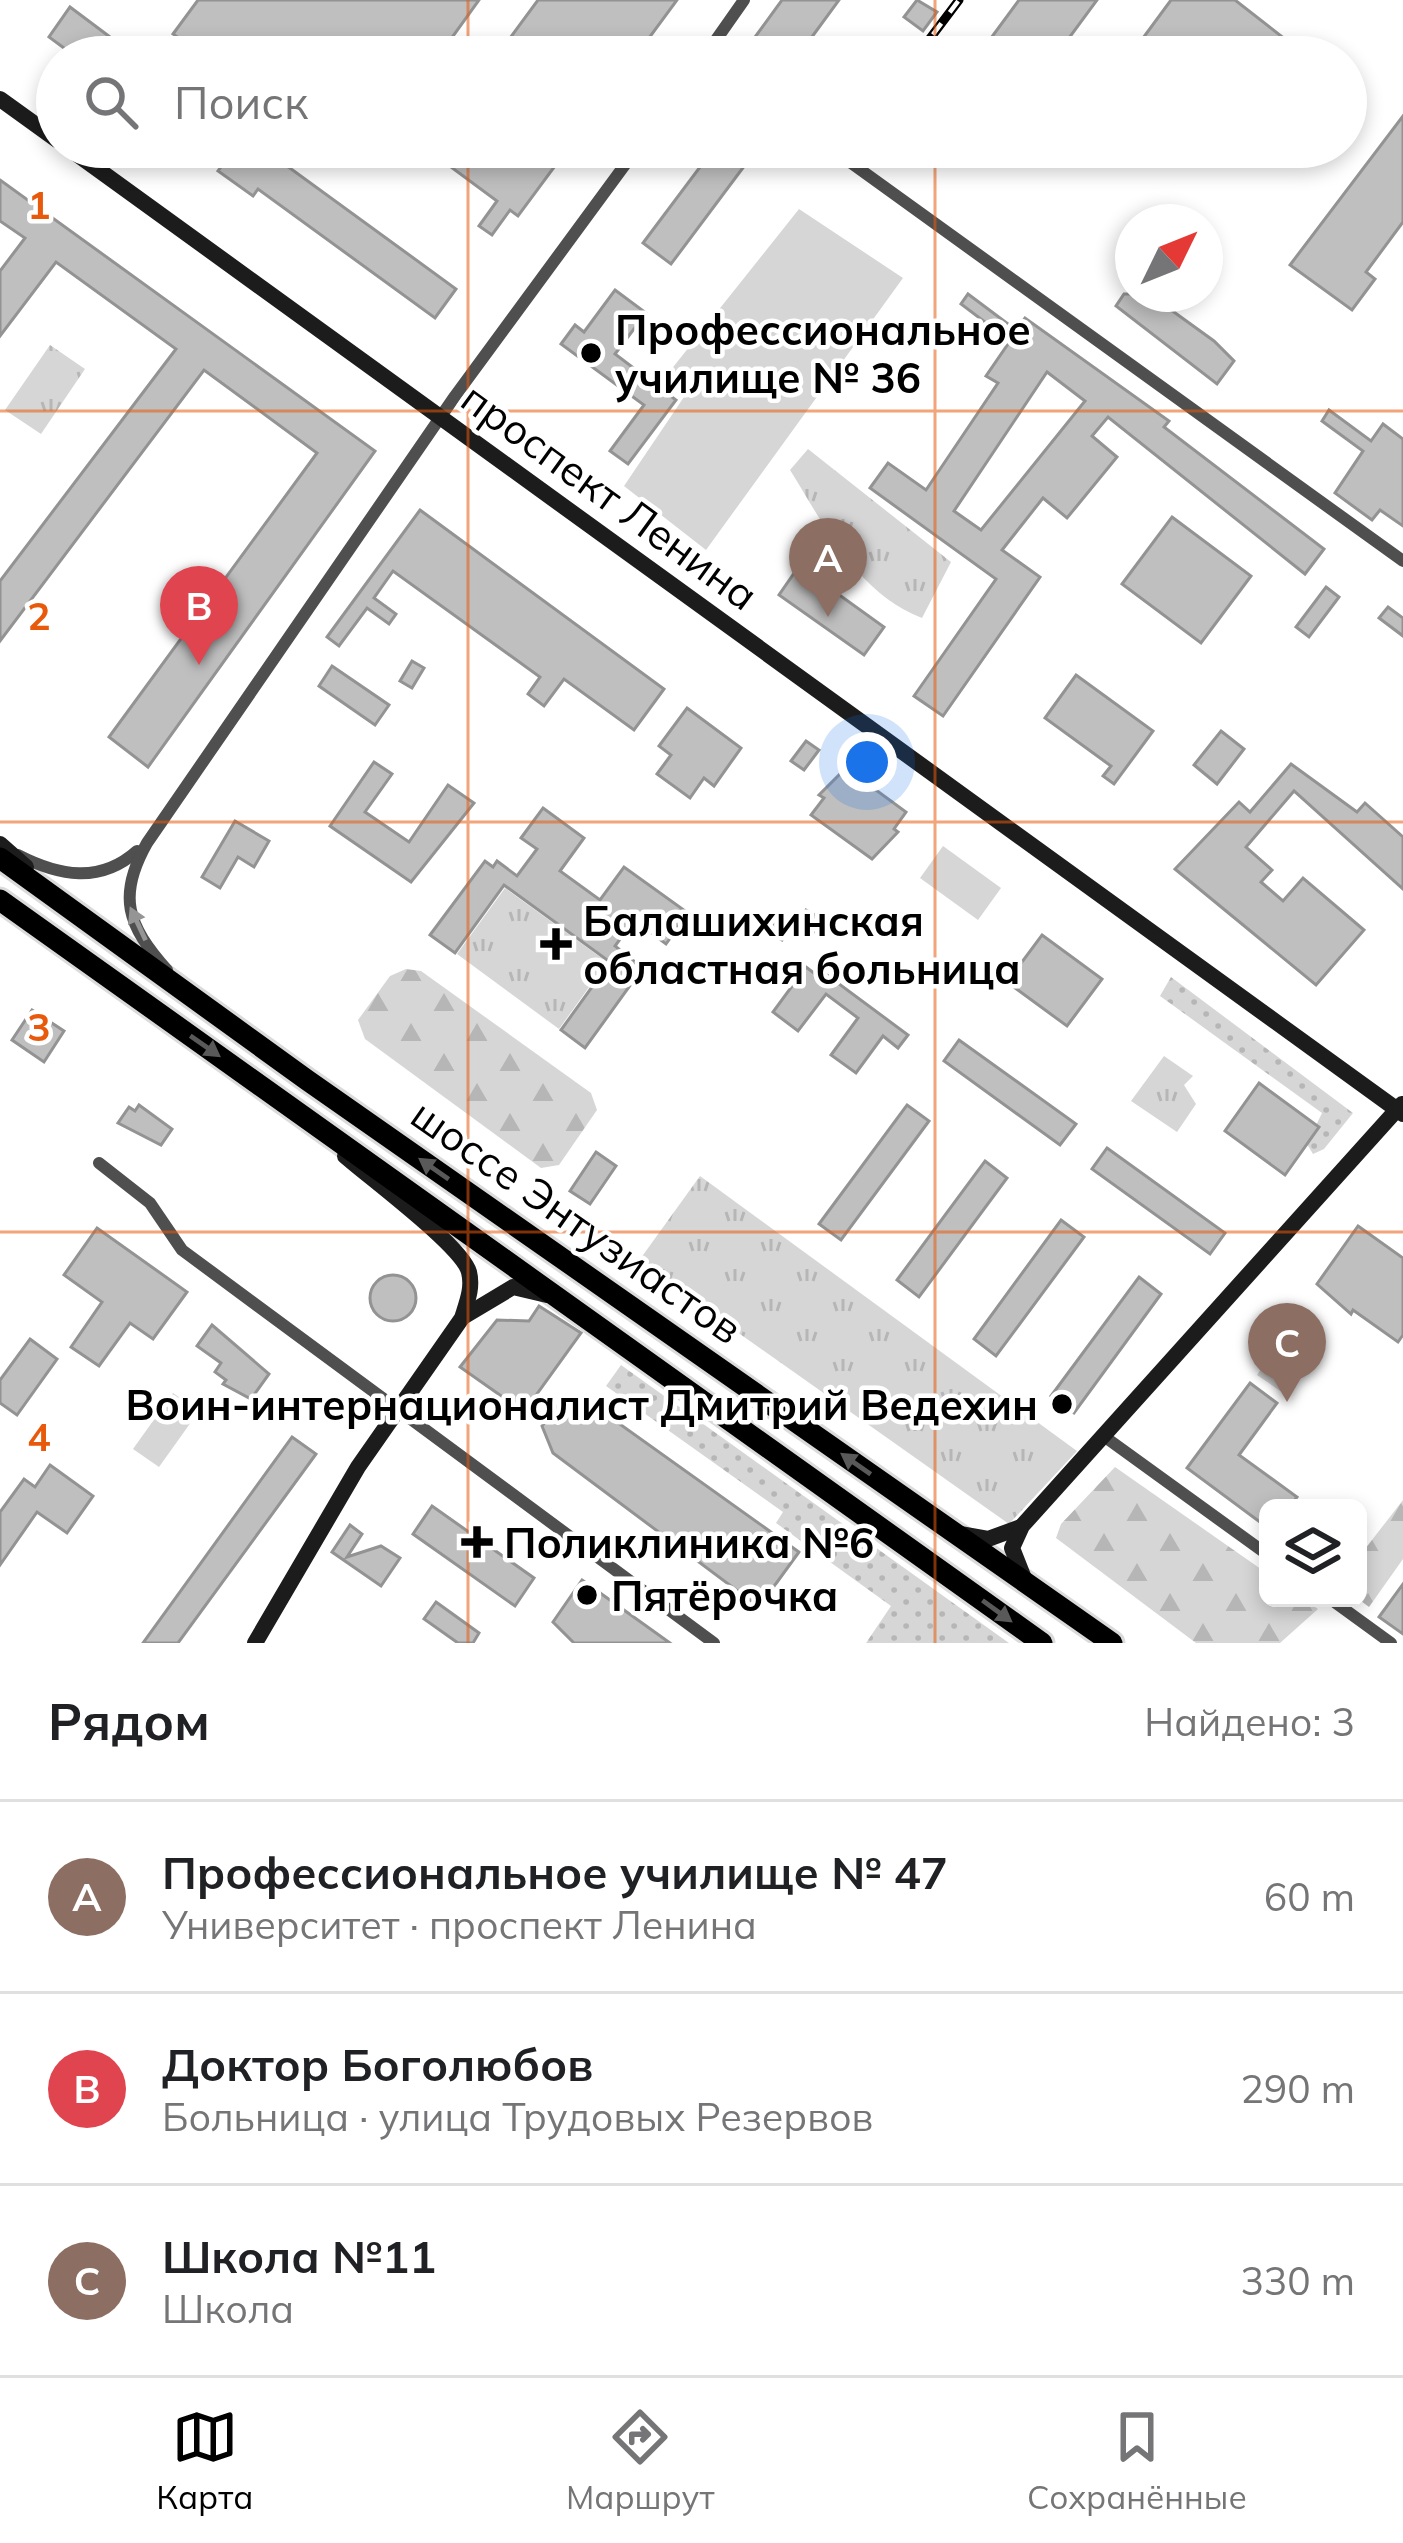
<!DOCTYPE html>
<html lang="ru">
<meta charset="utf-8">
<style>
:root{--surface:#fff;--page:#f2f2f2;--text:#202124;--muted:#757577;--line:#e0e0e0;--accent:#000}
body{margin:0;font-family:Mulish,sans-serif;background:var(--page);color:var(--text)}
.controls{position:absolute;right:36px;bottom:36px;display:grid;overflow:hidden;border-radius:18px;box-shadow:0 6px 18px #0003}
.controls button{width:108px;height:108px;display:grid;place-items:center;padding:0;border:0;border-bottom:3px solid var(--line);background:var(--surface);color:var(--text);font:60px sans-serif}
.compass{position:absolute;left:1115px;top:204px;width:108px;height:108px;border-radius:50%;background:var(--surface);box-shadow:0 6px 18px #0003;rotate:47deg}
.you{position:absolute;left:867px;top:762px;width:42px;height:42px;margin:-30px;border:9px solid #fff;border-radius:50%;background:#1a73e8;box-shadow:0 0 0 18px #1a73e833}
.badge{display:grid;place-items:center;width:78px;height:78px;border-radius:50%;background:var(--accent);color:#fff;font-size:39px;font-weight:700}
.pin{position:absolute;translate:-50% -99px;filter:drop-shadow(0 3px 6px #0008)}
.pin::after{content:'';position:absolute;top:63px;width:42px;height:36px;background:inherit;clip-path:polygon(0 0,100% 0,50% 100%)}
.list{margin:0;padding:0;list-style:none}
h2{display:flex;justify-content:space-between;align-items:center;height:156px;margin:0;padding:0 48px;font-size:51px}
h2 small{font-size:39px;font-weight:400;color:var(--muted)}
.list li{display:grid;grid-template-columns:78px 1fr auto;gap:36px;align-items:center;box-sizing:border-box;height:192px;padding:0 48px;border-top:3px solid var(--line)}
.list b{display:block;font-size:45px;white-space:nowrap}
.list p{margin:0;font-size:39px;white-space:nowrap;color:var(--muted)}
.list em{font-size:39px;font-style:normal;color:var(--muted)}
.icon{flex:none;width:66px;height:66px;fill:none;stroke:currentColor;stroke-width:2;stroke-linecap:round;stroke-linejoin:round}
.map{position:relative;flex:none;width:1403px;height:1643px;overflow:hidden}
.search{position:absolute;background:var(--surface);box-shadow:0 6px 18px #0003;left:36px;right:36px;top:36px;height:132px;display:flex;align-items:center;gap:30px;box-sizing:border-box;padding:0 42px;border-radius:66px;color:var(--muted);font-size:45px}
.sheet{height:732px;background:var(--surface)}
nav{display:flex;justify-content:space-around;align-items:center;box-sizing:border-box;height:168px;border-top:3px solid var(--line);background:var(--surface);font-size:33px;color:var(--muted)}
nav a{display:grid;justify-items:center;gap:6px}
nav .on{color:var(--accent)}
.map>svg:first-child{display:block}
.grass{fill:url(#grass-dots)}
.forest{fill:url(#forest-firs)}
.park{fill:url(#park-tufts)}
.pitch{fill:#d6d6d6}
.building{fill:#bfbfbf;stroke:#939393;stroke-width:3;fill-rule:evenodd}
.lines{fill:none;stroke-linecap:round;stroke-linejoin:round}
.highway-casing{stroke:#dbdbdb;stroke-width:27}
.street{stroke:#4f4f4f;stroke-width:12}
.secondary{stroke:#1c1c1c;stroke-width:16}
.highway{stroke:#000;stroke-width:21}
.rail-casing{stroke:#000;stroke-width:9}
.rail{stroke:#fff;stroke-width:4.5;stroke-dasharray:14;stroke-linecap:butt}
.oneway{fill:#959595}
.oneway2{fill:#595959}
.grid{fill:none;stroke:#e8590c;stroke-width:3;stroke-opacity:0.55}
.poi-dot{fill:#000;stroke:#fff;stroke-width:4.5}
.labels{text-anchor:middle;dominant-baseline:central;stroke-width:9;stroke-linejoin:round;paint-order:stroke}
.poi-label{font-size:42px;font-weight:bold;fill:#000;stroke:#fff;text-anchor:start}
.street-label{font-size:42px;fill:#000;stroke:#fff}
.grid-label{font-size:39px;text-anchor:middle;font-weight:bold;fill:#e8590c;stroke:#fff;stroke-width:9;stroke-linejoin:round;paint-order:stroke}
</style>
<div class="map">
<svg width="1403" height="1643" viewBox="0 0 1403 1643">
<defs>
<pattern id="grass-dots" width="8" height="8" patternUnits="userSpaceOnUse" patternTransform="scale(3)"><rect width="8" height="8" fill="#d6d6d6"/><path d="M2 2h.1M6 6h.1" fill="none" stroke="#b6b6b6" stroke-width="1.8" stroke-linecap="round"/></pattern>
<pattern id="forest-firs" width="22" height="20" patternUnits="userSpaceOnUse" patternTransform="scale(3)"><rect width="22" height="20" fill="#d6d6d6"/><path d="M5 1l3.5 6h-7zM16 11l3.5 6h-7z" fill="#b6b6b6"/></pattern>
<pattern id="park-tufts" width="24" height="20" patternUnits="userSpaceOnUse" patternTransform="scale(3)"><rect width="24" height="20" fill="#d6d6d6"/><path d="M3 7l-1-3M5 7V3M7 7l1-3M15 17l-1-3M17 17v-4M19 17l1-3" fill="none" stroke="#b6b6b6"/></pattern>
</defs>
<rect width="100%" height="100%" fill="#fff"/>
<g class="grass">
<polygon points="1171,977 1353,1113 1324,1149 1313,1154 1307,1144 1322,1113 1160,996"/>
<polygon points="621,1365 1009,1643 866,1643 891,1606 776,1523 783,1512 606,1386"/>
</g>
<g class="forest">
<polygon points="406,969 421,971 591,1093 597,1110 559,1165 541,1168 365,1039 358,1020 390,976"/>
<polygon points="1115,1467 1268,1574 1268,1598 1302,1598 1318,1609 1280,1643 1196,1643 1056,1538 1061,1524"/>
<polygon points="1403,1500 1403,1559 1369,1607 1357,1598 1358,1558"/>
</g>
<g class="park">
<polygon points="50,345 85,369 41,434 5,410"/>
<path d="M808,449l143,113 -29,56c-65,-25 -97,-92 -132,-148z"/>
<polygon points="505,888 607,962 559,1029 457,954"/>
<polygon points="1164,1056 1193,1076 1184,1085 1196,1104 1177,1132 1131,1101"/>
<polygon points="700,1176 1077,1451 1009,1524 638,1262"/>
</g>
<g class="pitch">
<polygon points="799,209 903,278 706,550 624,486 686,394 666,376"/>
<polygon points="943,846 1001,888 978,920 920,878"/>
<polygon points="1292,1323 1321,1343 1286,1395 1257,1375"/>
<polygon points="173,1393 199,1411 159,1467 133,1449"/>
</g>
<g class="building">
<polygon points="198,0 479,0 438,57 372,57 354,44 344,57 206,57 173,34"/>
<polygon points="538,0 677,0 635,57 496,57"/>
<polygon points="782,0 839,0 806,45 823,57 760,57 747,48"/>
<polygon points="917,0 937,12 923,31 904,17"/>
<polygon points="1019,0 1097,0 1055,57 977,57"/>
<polygon points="1171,0 1235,0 1308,57 1129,57"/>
<polygon points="70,7 114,40 138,57 76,57 49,37"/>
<polygon points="1403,116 1403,222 1366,272 1375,279 1352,310 1290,265"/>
<polygon points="200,147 261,147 456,289 435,318 258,189 253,196 218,171 223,164"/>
<polygon points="424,147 569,147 518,216 510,210 492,235 479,226 497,201"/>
<polygon points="715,147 728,147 748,161 671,264 643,243"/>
<polygon points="0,180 375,451 148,767 109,737 317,453 204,370 0,641 0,581 176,349 56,262 0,336 0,271 25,238 0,221"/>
<polygon points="615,290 646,313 615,354 676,400 628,464 610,451 644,405 561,344 575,325 584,332"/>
<path d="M968,294l48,36 9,-12 144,103 -5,6 160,122 -19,25 -197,-157 -16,19 25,21 -50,61 -24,-20 -41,52 38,27 -97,139 -29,-20 82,-117 -126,-91 18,-25 38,27 72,-107 -12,-7 24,-35 -49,-37zM1047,372l38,29 -104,129 -27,-19z"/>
<polygon points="1124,294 1149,294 1214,341 1234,361 1217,384 1116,306"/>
<polygon points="1329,410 1371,441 1383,424 1403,439 1403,526 1380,510 1372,520 1335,493 1363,451 1322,421"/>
<polygon points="420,510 664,689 634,730 564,679 544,706 528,694 540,677 393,571 374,598 396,614 389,624 367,608 339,646 327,637"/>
<polygon points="1172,517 1251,576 1201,643 1122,584"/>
<polygon points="799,566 884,627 864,655 779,595"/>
<polygon points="1326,587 1339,597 1309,637 1296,627"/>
<polygon points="1388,607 1403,618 1403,636 1379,618"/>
<polygon points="412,661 424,668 412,688 400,681"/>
<polygon points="332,666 389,705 375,725 319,686"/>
<polygon points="1076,675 1153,731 1114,784 1103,776 1111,766 1045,718"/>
<polygon points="687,708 741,748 714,786 704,778 690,798 657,774 671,755 659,746"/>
<polygon points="1221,731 1244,749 1217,784 1194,765"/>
<polygon points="806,741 819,750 804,770 791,761"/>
<polygon points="374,762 392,774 365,812 409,842 448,785 474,803 411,882 330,826"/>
<polygon points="1291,764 1357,812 1365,803 1403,837 1403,889 1294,791 1246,847 1272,870 1261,882 1283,901 1303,878 1364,930 1316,985 1175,869 1239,802 1250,812"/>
<polygon points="846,768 906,812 894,829 898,832 872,859 811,815 824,798 819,795"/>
<polygon points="543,808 584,838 560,871 600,900 624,867 688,913 666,944 634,920 615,946 635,962 631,967 639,973 585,1048 561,1030 610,962 504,885 455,953 430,935 485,861 493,867 497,861 517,876 537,849 521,838"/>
<polygon points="235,821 269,841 254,867 238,857 220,888 202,877"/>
<polygon points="806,910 826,921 819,934 799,923"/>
<polygon points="779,914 793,921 782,940 768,932"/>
<polygon points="1042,935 1102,979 1067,1026 1007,982"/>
<polygon points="806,967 819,977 823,972 908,1035 898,1048 883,1036 856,1073 831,1055 858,1018 826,994 798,1031 773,1012"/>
<polygon points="32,1010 64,1031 44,1062 12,1040"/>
<polygon points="959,1040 1076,1124 1060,1145 944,1061"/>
<polygon points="1259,1083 1319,1127 1285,1175 1225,1131"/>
<polygon points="139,1105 172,1129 161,1145 118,1123 129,1107 135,1111"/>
<polygon points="907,1105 929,1121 841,1240 819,1224"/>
<polygon points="1107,1148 1225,1233 1210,1254 1092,1169"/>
<polygon points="596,1152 616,1166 590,1204 570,1191"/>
<polygon points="985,1161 1007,1178 919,1297 897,1280"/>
<polygon points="1061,1220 1084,1237 996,1356 974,1339"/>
<polygon points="1358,1226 1403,1258 1403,1335 1398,1342 1353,1310 1351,1314 1317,1284"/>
<polygon points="97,1228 187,1292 153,1339 130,1323 99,1366 71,1347 102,1302 64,1275"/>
<circle cx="393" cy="1298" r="23"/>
<polygon points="1139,1277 1161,1294 1074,1413 1051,1396"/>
<polygon points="539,1306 581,1333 524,1412 460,1367 497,1320 529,1321"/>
<polygon points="212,1325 269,1374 251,1399 223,1384 226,1380 215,1372 221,1363 197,1346"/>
<polygon points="30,1339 57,1359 17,1415 0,1403 0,1380"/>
<polygon points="1250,1383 1277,1403 1239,1455 1297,1497 1289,1508 1268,1508 1268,1528 1187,1468"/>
<polygon points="573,1401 603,1412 799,1552 759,1607 553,1453 542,1426 559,1404"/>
<polygon points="292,1437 316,1454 178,1643 143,1643"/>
<polygon points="50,1465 93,1496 67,1533 37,1512 0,1565 0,1512 24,1479 35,1487"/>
<polygon points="432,1506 534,1578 515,1606 413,1534"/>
<polygon points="350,1525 362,1534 347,1557 381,1546 400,1558 381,1586 332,1552"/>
<polygon points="582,1580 589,1585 670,1643 574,1643 553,1622"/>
<polygon points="1403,1584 1403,1634 1379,1617"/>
<polygon points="436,1602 479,1633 473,1643 458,1643 424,1619"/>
</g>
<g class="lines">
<g class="highway-casing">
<g id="highway">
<polyline points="0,858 307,1080 1112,1643"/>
<polyline points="0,900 1042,1643"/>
</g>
</g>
<g class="street">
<polyline points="704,57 744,0"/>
<polyline points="829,147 1403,561"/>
<path d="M18,855c41,21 82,29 119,-4"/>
<path d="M167,970c-40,-45 -50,-74 -20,-127l308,-447 183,-249"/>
<polyline points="99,1163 150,1203 182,1250 714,1643"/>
<polyline points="1105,1437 1268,1555"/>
<polyline points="1329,1598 1391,1643"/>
</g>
<g class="secondary">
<polyline points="0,99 57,140"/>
<polyline points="67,147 1403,1114"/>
<polyline points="0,844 26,867"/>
<polyline points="463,1317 513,1287 547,1295"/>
<polyline points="960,1534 988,1539 1021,1527"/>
<polyline points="1025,1581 1012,1548 1022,1526 1402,1104"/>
<path d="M255,1643l103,-176 104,-149c5,-16 11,-30 7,-46 -7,-26 -99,-94 -124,-116"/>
</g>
<use href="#highway" class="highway"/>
<g class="rail-casing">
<polyline id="rail" points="916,57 959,0"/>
</g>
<use href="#rail" class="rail"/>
</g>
<defs><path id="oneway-solid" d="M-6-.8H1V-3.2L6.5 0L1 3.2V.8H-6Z" transform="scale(3)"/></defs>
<use class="oneway" href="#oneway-solid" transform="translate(138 924) rotate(-115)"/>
<g class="oneway2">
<use href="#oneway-solid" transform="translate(205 1046) rotate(35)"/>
<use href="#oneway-solid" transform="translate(434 1169) rotate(-145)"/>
<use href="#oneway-solid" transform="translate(856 1464) rotate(-145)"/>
<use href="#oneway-solid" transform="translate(997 1611) rotate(36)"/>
</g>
<path class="grid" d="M468,0v57M935,0v57M468,147v1496M935,147v1496M0,411h1403M0,822h1403M0,1232h1403"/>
<g class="poi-dot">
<circle cx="591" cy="353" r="12"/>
<path d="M550 926h12v12h12v12h-12v12h-12v-12h-12v-12h12z"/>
<circle cx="1062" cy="1404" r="12"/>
<path d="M471 1524h12v12h12v12h-12v12h-12v-12h-12v-12h12z"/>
<circle cx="587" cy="1595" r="12"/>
</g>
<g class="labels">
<g class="poi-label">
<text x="615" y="329">Профессиональное<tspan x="615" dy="48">училище № 36</tspan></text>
<text x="583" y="920">Балашихинская<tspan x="583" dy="48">областная больница</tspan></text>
<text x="1038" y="1404" text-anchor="end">Воин-интернационалист Дмитрий Ведехин</text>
<text x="504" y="1542">Поликлиника №6</text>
<text x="611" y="1595">Пятёрочка</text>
</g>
<g class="street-label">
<text transform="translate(610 496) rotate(36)">проспект Ленина</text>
<text transform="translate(577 1221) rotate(35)">шоссе Энтузиастов</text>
</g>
</g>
<g class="grid-label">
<text x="39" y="219">1</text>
<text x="39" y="630">2</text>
<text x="39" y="1041">3</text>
<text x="39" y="1451">4</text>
</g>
</svg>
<div class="controls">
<button><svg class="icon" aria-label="layers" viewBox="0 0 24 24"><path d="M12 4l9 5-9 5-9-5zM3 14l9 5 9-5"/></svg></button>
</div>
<svg class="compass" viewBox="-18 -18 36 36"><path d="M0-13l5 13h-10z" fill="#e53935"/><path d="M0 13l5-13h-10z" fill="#757577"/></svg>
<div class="you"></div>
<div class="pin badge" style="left:828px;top:617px;background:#8d6e63">A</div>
<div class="pin badge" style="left:199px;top:665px;background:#e0444e">B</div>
<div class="pin badge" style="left:1287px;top:1402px;background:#8d6e63">C</div>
<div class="search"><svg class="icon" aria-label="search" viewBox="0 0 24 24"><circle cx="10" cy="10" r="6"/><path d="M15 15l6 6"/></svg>Поиск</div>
</div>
<section class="sheet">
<h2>Рядом<small>Найдено: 3</small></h2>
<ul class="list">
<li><span class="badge" style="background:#8d6e63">A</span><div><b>Профессиональное училище № 47</b><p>Университет · проспект Ленина</p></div><em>60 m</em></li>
<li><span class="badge" style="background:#e0444e">B</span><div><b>Доктор Боголюбов</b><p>Больница · улица Трудовых Резервов</p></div><em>290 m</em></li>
<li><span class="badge" style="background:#8d6e63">C</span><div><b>Школа №11</b><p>Школа</p></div><em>330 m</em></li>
</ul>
</section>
<nav>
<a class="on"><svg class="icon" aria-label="map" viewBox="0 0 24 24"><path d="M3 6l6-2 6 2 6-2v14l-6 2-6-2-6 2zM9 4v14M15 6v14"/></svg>Карта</a>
<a><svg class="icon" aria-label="directions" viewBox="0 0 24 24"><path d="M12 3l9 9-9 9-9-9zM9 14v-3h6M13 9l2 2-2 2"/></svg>Маршрут</a>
<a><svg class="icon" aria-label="saved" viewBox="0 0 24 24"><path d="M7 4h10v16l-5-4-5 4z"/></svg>Сохранённые</a>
</nav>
